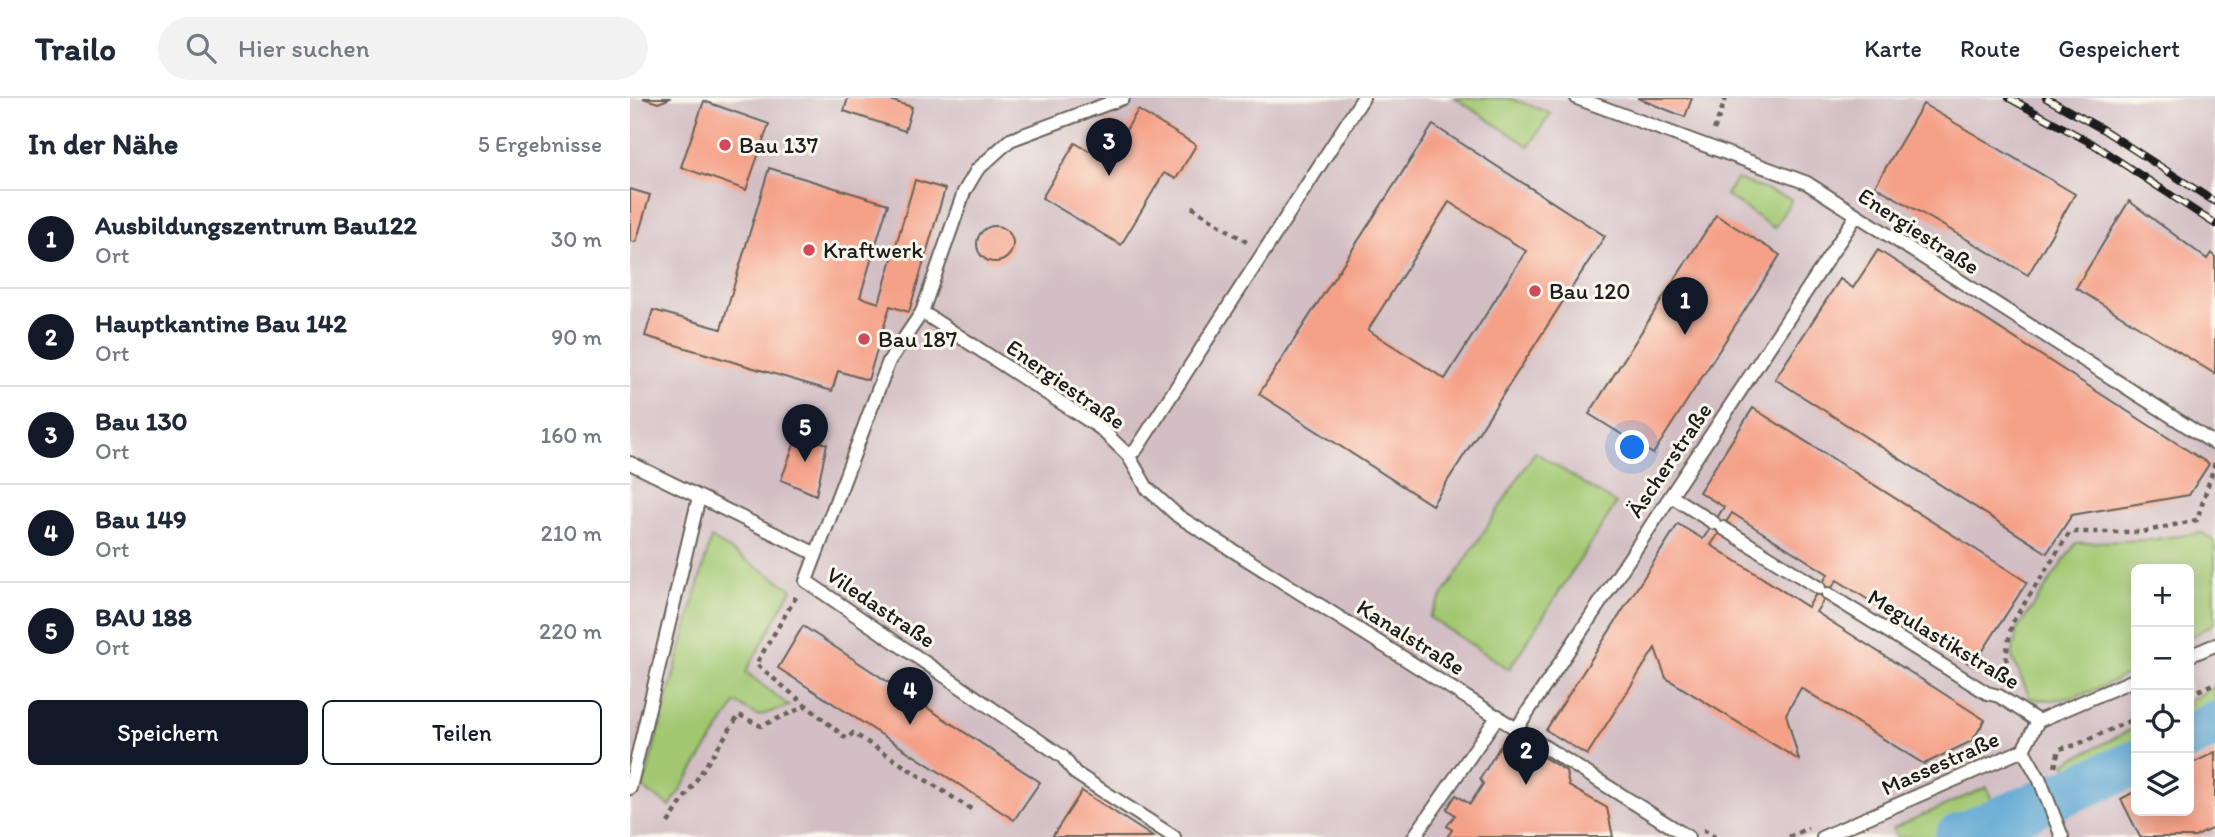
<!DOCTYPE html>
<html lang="de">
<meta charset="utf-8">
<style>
:root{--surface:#fff;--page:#f2f2f3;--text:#1f2937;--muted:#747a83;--line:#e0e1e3;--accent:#111827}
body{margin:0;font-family:Itim,sans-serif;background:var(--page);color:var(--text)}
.controls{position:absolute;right:21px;bottom:21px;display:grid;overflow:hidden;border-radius:10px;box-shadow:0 4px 18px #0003}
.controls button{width:63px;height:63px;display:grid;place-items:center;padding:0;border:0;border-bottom:2px solid var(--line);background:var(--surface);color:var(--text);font:35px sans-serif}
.you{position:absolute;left:1003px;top:350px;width:24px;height:24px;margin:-18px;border:5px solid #fff;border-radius:50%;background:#1a73e8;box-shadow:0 0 0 10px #1a73e833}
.badge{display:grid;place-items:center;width:46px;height:46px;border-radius:50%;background:var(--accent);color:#fff;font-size:23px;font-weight:700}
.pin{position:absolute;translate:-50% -58px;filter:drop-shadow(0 2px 4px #0008)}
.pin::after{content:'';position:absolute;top:37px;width:24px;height:21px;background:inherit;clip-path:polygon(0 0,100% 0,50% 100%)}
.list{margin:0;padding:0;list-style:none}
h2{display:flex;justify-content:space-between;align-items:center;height:91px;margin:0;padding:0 28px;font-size:30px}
h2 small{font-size:23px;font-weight:400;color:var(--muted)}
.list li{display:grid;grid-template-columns:46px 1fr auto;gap:21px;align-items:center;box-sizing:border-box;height:98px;padding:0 28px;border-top:2px solid var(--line)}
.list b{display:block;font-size:26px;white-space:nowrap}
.list p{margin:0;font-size:23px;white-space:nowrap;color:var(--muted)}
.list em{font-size:23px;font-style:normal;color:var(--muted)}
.actions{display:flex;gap:14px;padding:21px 28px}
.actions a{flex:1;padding:16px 0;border:2px solid var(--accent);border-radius:10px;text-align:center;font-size:24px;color:var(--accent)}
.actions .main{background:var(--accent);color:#fff}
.icon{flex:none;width:38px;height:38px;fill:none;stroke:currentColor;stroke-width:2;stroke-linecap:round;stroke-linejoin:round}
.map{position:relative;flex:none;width:1585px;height:739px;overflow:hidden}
header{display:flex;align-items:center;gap:42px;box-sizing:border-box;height:98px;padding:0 35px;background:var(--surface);border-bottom:2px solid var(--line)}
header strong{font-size:33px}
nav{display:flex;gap:38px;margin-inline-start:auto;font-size:24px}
.search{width:490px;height:63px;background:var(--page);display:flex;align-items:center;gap:18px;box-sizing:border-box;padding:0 24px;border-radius:38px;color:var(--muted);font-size:26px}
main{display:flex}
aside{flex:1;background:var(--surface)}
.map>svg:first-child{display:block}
.industrial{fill:#d2bec4;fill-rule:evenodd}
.green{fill:#a1c771;stroke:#5e7246;stroke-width:2}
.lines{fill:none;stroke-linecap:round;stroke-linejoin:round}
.river{stroke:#5ba6d3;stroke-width:46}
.building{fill:#f5a188;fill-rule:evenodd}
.lane-casing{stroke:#686259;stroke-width:16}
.path{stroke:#686259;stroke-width:4.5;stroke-dasharray:5 5;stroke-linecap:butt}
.lane{stroke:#fff;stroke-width:12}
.rail-casing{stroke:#1c1c1c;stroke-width:8}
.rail{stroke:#fbf7ec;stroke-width:5;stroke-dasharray:16;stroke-linecap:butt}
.poi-dot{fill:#d1495b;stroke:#fbf7ec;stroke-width:2.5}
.labels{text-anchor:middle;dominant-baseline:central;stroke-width:6;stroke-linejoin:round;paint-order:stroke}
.poi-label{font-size:23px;fill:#1c1c1c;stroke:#fbf7ec;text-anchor:start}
.street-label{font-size:23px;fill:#1c1c1c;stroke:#fbf7ec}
</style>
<header>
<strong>Trailo</strong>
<div class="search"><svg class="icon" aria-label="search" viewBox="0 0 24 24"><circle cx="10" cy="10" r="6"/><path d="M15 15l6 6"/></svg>Hier suchen</div>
<nav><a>Karte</a><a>Route</a><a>Gespeichert</a></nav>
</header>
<main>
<aside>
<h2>In der Nähe<small>5 Ergebnisse</small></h2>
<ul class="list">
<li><span class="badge">1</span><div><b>Ausbildungszentrum Bau122</b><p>Ort</p></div><em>30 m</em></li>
<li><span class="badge">2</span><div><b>Hauptkantine Bau 142</b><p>Ort</p></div><em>90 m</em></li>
<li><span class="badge">3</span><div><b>Bau 130</b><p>Ort</p></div><em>160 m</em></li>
<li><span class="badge">4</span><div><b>Bau 149</b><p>Ort</p></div><em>210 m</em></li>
<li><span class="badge">5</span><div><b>BAU 188</b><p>Ort</p></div><em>220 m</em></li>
</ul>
<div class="actions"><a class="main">Speichern</a><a>Teilen</a></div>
</aside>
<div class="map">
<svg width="1585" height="739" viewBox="0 0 1585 739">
<rect width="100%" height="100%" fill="#fbf7ec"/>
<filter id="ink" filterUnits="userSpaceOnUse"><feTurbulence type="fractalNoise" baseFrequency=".0143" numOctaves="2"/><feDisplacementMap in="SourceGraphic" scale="14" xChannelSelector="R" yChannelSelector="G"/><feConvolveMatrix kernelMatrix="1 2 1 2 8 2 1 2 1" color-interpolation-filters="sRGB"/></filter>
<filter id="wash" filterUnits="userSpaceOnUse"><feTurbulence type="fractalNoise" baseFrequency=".00686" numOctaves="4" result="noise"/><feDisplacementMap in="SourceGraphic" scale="28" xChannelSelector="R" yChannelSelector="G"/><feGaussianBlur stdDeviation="1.57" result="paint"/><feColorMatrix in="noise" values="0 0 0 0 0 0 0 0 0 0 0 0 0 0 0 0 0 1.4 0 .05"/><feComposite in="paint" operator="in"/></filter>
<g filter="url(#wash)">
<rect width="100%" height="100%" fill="#f5e3c9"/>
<path class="industrial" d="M0,0h1585v739h-1585zM1506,471h53v242h-53z"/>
<g class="green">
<polygon points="825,0 879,0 921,15 899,48"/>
<polygon points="1106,81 1162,101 1144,130 1096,97"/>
<polygon points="905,354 986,406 879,571 799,519"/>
<path d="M1572,435l13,8v82l-26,15v-69h-53v100c-32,18 -68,37 -106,29l-18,-41 5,-27 59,-87 72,-3z"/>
<polygon points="81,440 162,491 116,574 159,608 128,618 106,605 40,708 13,690"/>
<polygon points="1585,589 1585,617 1559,629 1559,602"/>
<polygon points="1506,629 1506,654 1445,683 1435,665"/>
<polygon points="1357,689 1366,715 1307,739 1266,739 1263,730"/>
</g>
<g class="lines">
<g class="river">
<polyline points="1559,639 1585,626"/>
<polyline points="1328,739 1506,665"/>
</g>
</g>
<g id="blocks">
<g class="building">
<polygon points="13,0 41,0 28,5"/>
<polygon points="218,0 253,0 282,9 275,33 214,13"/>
<polygon points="1007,0 1062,0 1055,19"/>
<polygon points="74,3 139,26 116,92 51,69"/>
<polygon points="1293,6 1445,96 1398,177 1245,88"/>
<polygon points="508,12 566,47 546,81 534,75 491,147 412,100 445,45 459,53 478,21 496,32"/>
<path d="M803,27l172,111 -173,269 -173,-111zM819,104l77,49 -81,128 -77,-49z"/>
<polygon points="139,70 258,106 230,199 249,205 285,82 315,91 279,214 260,208 238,282 208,273 202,293 15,238 23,212 91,231"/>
<polygon points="0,91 20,97 6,144 0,143"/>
<polygon points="1499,103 1577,161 1581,155 1585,159 1585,276 1446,190"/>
<polygon points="1086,117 1150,157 1023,356 959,316"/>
<circle cx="365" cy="146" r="18"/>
<polygon points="1248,152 1579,366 1559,397 1442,417 1417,455 1145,281 1210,181 1223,190"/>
<path d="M1123,310l274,174 -54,84 -136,-86 -21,32 169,108 -13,21 -48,23 -123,-76 -15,26 13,46 -133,-82 -11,-30 -68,107 -41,-25 132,-206 25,15 21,-32 -25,-15zM1102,415l96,61 -20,33 -97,-62z"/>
<polygon points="168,336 197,346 186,397 151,382"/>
<polygon points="173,528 410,684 384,722 148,570"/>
<polygon points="877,637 936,673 939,688 977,710 983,739 817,739 822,732 817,728 825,717 817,711 826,697 840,706 853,686 850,681"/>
<polygon points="1585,654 1585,729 1565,739 1510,739 1491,701 1506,693 1506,713 1559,713 1559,667"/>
<polygon points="452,693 523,739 422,739"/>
</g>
</g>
</g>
<g filter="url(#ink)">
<use href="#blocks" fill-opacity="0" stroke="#686259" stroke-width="2"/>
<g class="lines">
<g class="lane-casing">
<g id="lane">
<polyline points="493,0 380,42 347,72 334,94 292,214 470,330 498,357 517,390 548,418 1058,739"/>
<polyline points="947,0 1177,85 1585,346"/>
<polyline points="292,214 259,263 176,483 433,659 445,675 544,739"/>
<polyline points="498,357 506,352 733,0"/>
<polyline points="0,365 186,456"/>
<polyline points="1041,398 1084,425"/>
<polyline points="1093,430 1189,490"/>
<polyline points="1198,496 1357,595 1369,598 1408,623"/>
<polyline points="1559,558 1585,547"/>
<polyline points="887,630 1226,118"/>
<polyline points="1393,652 1409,680 1432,739"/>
<polyline points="0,690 69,399"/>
<polyline points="784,739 868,618"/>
<polyline points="1193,739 1393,652 1408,623 1506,581"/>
</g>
</g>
<g class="path">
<polyline points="1084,32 1096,0"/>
<polyline points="562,109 618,145"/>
<polyline points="166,499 126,566 217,641 223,635 344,713"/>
<polyline points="1379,583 1376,557 1382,525 1440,434 1512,434 1567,422 1585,365"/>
<polyline points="1559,597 1585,585"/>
<polyline points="1425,669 1429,651 1446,647 1506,620"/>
<polyline points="38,725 109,617 131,628 176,608"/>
<polyline points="1073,732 1085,739"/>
<polyline points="1159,739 1178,730"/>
</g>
<use href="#lane" class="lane"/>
<g class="rail-casing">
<g id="rail">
<polyline points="1379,0 1463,46 1585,126"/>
<polyline points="1416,0 1472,31 1585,104"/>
</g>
</g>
<use href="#rail" class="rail"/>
</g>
</g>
<g class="poi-dot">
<circle cx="95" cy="47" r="7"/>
<circle cx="179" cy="152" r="7"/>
<circle cx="905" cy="193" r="7"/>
<circle cx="234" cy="241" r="7"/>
</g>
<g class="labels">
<g class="poi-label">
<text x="109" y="47">Bau 137</text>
<text x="193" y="152">Kraftwerk</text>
<text x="919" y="193">Bau 120</text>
<text x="248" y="241">Bau 187</text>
</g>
<g class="street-label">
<text transform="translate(1289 133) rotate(33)">Energiestraße</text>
<text transform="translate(436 286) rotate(35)">Energiestraße</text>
<text transform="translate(1039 362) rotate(-56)">Äscherstraße</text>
<text transform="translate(251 509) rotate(34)">Viledastraße</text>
<text transform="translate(781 539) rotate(32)">Kanalstraße</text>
<text transform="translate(1314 541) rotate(31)">Megulastikstraße</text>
<text transform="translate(1310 665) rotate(-24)">Massestraße</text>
</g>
</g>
</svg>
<div class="controls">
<button>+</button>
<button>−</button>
<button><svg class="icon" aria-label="locate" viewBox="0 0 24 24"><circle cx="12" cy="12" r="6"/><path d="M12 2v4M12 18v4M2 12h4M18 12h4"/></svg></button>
<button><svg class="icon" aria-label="layers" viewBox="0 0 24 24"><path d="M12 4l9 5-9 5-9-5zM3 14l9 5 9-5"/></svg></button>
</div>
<div class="you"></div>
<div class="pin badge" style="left:1055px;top:237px">1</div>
<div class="pin badge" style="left:896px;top:687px">2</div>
<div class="pin badge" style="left:479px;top:78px">3</div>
<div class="pin badge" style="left:280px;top:627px">4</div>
<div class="pin badge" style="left:175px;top:364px">5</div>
</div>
</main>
